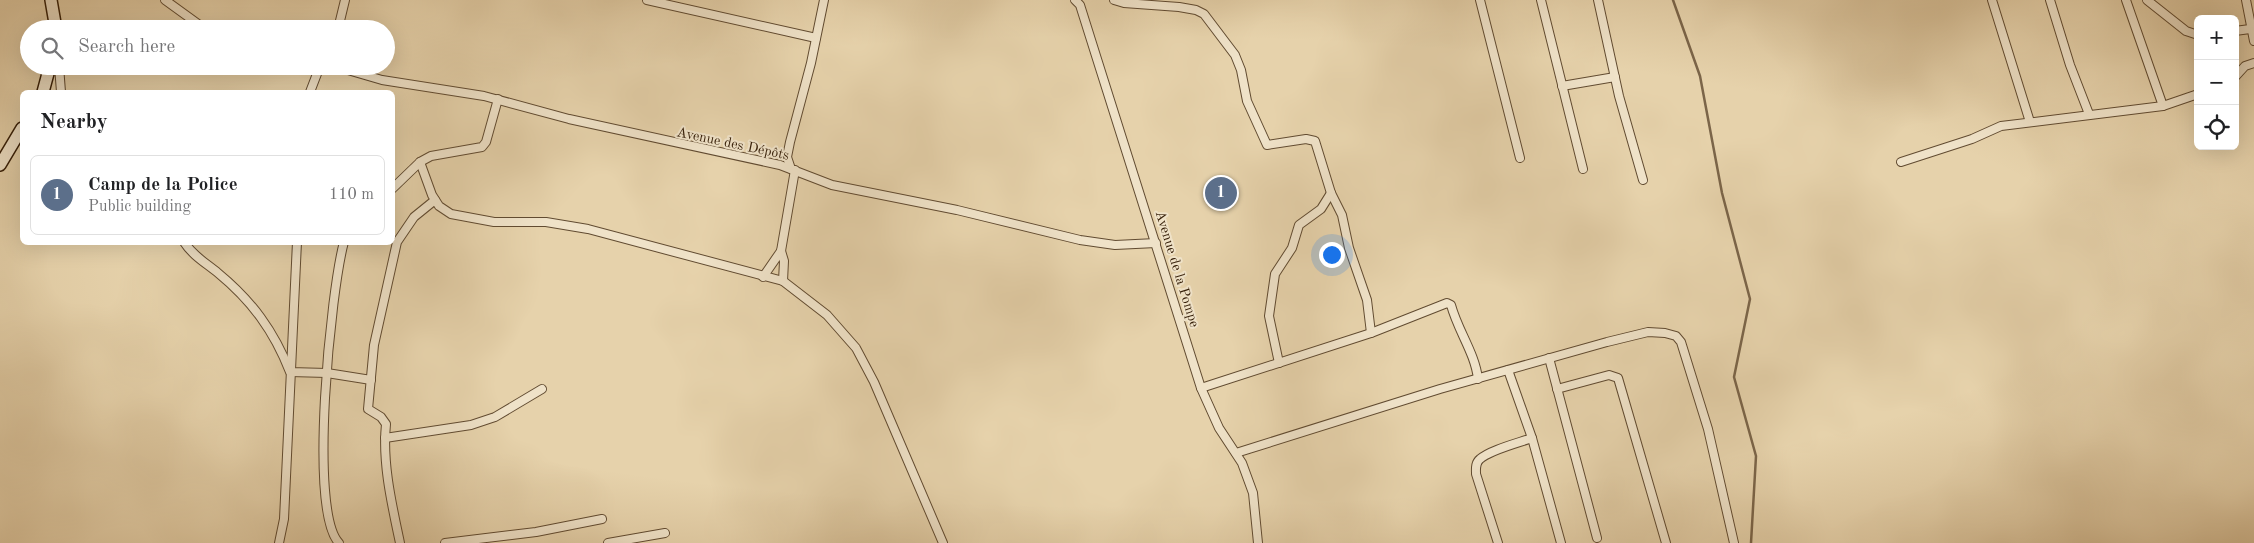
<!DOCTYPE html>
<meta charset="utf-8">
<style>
:root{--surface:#fff;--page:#f2f2f2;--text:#202124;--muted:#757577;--line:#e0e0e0;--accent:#8f2418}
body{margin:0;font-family:"Old Standard TT",serif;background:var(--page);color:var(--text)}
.controls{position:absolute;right:15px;top:15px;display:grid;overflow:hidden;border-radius:8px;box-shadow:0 5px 20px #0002}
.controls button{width:45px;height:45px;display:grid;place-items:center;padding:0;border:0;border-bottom:1px solid var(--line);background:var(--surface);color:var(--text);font:25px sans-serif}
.you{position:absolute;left:1331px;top:254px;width:18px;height:18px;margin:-12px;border:4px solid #fff;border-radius:50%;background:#1a73e8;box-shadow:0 0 0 8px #1a73e833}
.badge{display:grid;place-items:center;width:32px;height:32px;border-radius:50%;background:var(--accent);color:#fff;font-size:16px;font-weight:700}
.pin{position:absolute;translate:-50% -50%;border:2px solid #fff;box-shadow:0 1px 5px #0006}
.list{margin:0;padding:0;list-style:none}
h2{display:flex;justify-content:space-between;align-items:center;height:65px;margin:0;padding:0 20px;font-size:21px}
h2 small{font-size:16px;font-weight:400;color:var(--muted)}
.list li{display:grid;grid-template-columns:32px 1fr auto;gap:15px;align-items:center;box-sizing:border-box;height:80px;margin:0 10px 10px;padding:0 10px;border:1px solid var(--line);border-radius:8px}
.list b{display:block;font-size:19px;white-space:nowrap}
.list p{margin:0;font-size:16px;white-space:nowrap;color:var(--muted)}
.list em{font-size:16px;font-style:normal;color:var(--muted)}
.icon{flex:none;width:28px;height:28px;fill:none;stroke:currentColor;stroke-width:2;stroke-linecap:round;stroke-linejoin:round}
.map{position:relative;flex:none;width:2254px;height:543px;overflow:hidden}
.search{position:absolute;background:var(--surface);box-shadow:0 5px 20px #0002;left:20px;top:20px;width:375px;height:55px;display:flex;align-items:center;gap:12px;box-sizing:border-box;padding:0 18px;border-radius:28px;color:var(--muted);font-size:19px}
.panel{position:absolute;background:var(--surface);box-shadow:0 5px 20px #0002;left:20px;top:90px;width:375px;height:155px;border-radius:8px}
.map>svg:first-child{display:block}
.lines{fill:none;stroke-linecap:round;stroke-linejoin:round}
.stream{stroke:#7b6549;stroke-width:2.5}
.street-casing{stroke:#614b31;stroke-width:10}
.secondary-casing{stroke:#351e08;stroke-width:14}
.street{stroke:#efe2c8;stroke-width:8}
.secondary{stroke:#efe2c8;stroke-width:11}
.labels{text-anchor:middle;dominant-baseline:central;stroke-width:4;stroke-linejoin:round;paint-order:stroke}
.street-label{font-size:14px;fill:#351e08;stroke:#efe2c8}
</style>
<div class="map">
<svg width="2254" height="543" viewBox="0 0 2254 543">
<rect width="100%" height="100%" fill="#e6d2ab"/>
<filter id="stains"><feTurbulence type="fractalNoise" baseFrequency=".004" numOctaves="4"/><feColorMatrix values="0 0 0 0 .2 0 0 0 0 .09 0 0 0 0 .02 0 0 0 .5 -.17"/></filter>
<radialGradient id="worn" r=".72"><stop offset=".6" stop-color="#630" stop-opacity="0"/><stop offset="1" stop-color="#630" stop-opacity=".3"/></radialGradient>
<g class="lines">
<polyline class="stream" points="1673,0 1700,76 1722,193 1750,299 1734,377 1756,456 1751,543"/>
<g class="street-casing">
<g id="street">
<polyline points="165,0 205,29"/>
<polyline points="647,0 816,38"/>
<polyline points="1075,0 1080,5 1097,59 1201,388 1219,428 1242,463 1253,493 1258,543"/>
<polyline points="1114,0 1124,3 1179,7 1196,10 1204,14 1235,55 1241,70 1247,101 1267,145 1306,139 1315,141 1331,193 1342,215 1349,248 1367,300 1371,333"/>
<polyline points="1480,0 1520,158"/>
<polyline points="1541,0 1583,169"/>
<polyline points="1598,0 1619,96 1643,180"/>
<polyline points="1992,0 2030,122"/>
<polyline points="2050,0 2070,65 2089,114"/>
<polyline points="2126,0 2163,106"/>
<polyline points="2147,0 2186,31 2198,35"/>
<polyline points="2246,0 2254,41"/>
<polyline points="338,29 345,0"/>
<polyline points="2235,31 2250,29"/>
<polyline points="59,66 61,92"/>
<polyline points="291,66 317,71"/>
<polyline points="334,66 382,80 484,96 569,119 780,165 832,185 957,210 1080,240 1115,245 1156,243"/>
<polyline points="2235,77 2245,66 2254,63"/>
<polyline points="1562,86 1615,77"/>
<polyline points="310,92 320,66"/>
<polyline points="420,162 432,195 439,206 451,214 494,222 546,222 588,229 783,281 827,315 856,348 874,382 943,543"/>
<polyline points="1901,162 1972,139 2001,126 2163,106 2198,94"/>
<polyline points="791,169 787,157 790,142 811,63 824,0"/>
<polyline points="392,189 420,162 431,156 482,147 486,142 498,99"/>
<path d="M184,242c9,14 22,21 34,31 34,28 56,58 72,99l37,1 44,7"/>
<polyline points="781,251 784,261 783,281"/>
<polyline points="763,277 781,251 795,170"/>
<polyline points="1549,358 1597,538"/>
<polyline points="1279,363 1269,316 1275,274 1292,248 1299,225 1321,209 1331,193"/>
<polyline points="1508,370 1532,438 1561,543"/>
<path d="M1201,388l170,-55 76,-30 4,2c7,26 24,48 27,74"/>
<polyline points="1557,389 1609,375 1618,378 1666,543"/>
<polyline points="385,438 471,425 495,417 542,389"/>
<polyline points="1236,453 1440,389 1607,342 1648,332 1665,333 1676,336 1681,342 1708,429 1734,543"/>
<polyline points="279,543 284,519 297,242"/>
<path d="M339,543c-31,-32 -8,-254 5,-301"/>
<path d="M400,543c-8,-38 -18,-80 -14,-119l-5,-7 -13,-8 6,-64 23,-103 17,-25 21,-17"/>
<polyline points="445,543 536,532 602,519"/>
<polyline points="608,543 665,533"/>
<path d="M1498,543l-22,-69c0,-5 -1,-11 4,-15 10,-9 38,-16 52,-21"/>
</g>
</g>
<g class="secondary-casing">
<g id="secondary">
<polyline points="51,0 56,29"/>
<polyline points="43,92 50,66"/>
<polyline points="0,165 22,128"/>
</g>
</g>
<use href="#street" class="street"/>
<use href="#secondary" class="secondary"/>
</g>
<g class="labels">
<g class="street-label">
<text transform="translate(733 144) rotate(12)">Avenue des Dépôts</text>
<text transform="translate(1177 269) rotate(73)">Avenue de la Pompe</text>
</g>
</g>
<rect width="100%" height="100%" filter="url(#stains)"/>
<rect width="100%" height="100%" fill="url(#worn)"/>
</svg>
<div class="controls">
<button>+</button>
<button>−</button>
<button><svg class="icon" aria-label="locate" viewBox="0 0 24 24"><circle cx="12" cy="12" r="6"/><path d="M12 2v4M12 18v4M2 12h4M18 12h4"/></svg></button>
</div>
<div class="you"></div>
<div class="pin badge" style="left:1221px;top:193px;background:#5c6f8a">1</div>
<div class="search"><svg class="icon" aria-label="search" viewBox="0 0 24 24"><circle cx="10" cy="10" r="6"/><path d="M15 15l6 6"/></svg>Search here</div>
<section class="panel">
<h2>Nearby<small></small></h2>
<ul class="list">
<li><span class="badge" style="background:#5c6f8a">1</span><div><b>Camp de la Police</b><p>Public building</p></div><em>110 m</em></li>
</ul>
</section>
</div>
